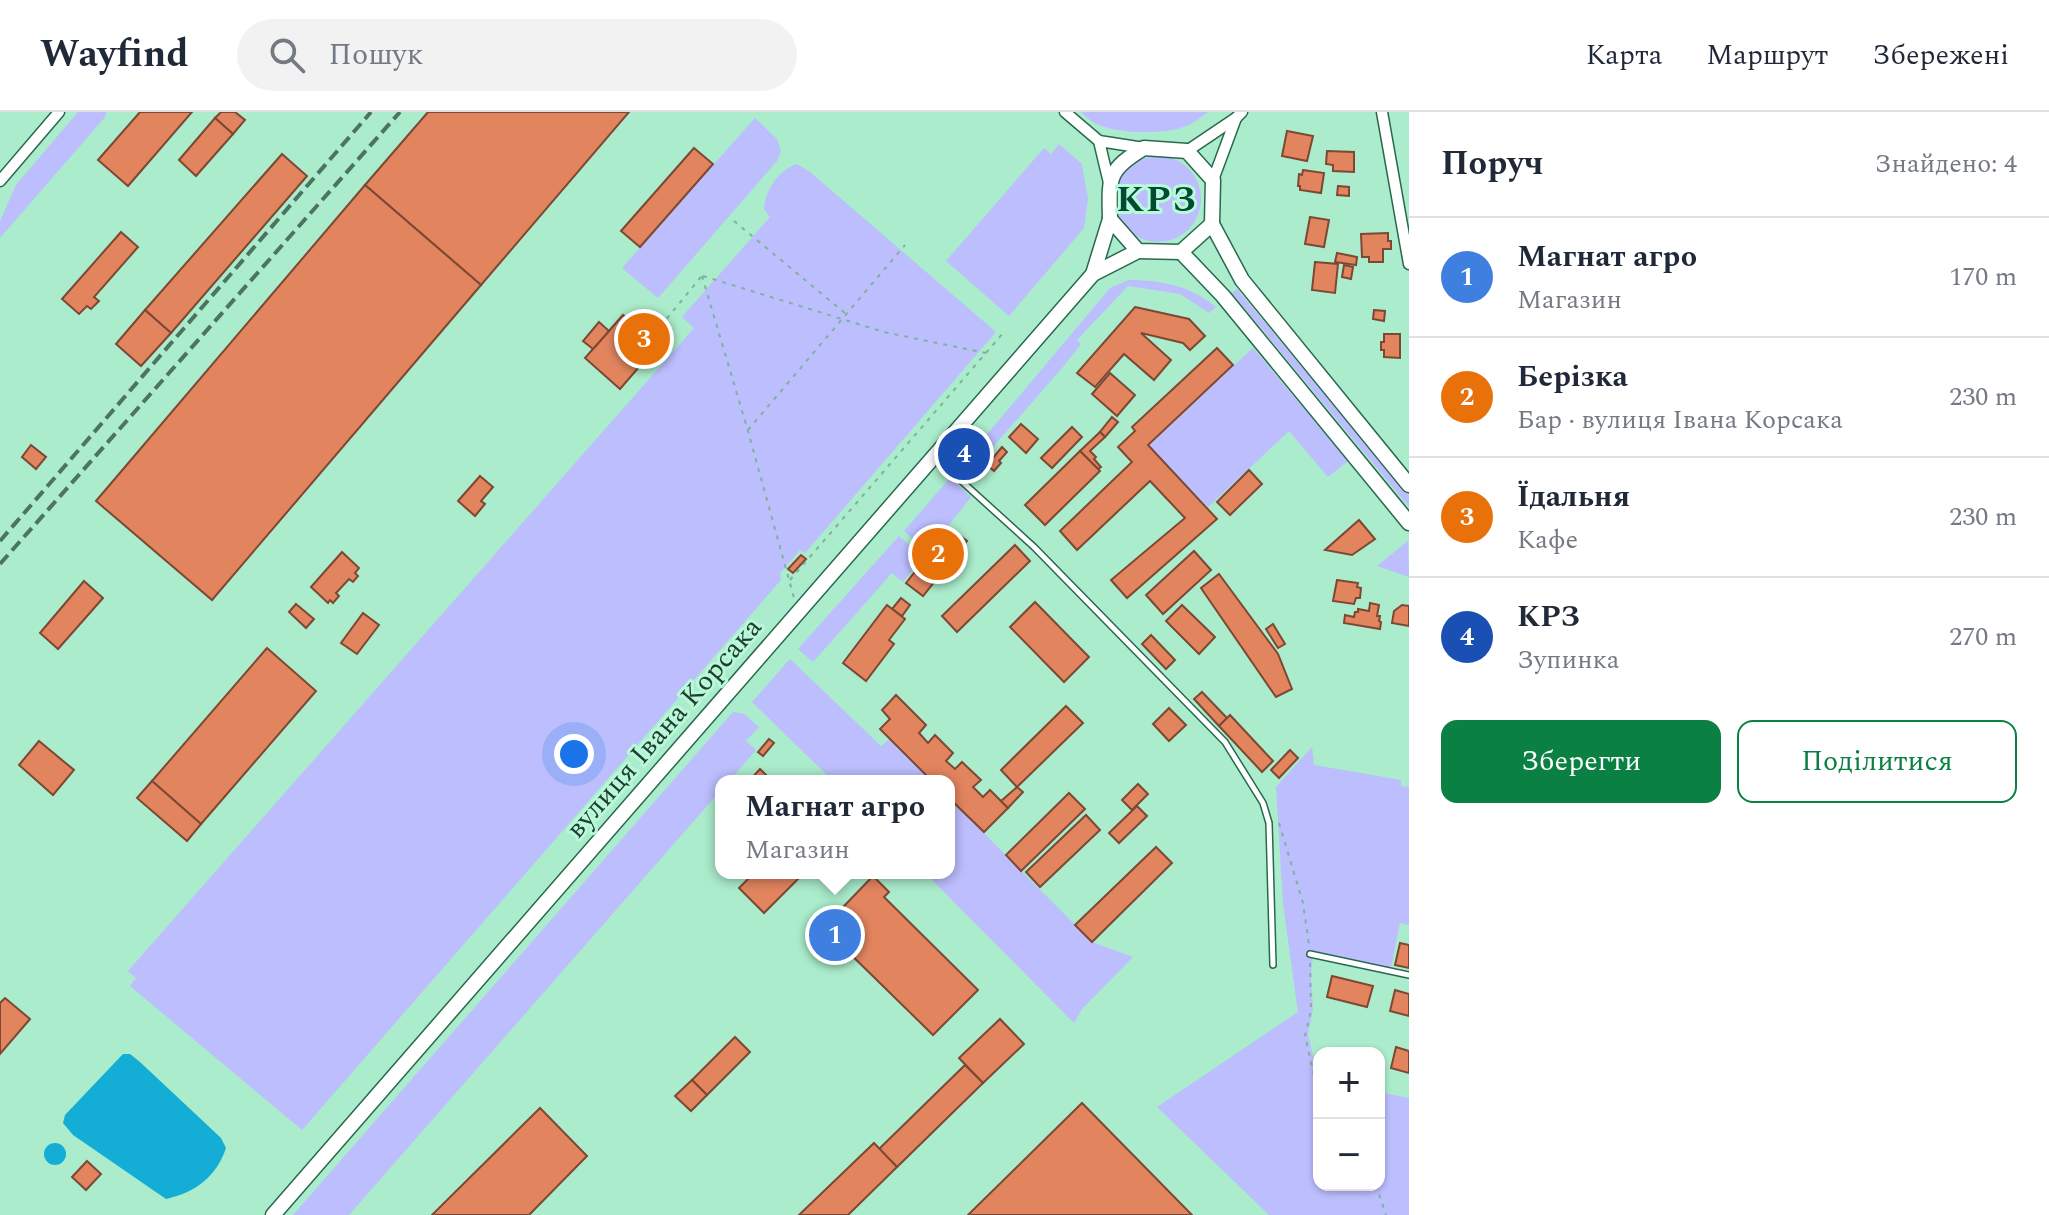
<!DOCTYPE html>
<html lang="uk">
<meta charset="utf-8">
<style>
:root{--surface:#fff;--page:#f2f2f3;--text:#1f2937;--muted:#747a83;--line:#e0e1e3;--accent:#0b8043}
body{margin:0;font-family:Spectral,serif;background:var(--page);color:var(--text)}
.controls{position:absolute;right:24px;bottom:24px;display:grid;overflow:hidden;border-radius:16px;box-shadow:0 2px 6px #0004}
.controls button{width:72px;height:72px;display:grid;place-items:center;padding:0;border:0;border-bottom:2px solid var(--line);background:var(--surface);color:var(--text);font:40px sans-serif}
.you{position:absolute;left:574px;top:642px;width:28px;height:28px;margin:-20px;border:6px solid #fff;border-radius:50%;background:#1a73e8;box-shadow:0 0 0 12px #1a73e833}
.badge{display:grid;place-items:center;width:52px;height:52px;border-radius:50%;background:var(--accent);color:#fff;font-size:26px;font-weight:700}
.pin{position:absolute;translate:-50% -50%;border:4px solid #fff;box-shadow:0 2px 8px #0006}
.popup{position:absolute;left:715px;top:663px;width:240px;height:104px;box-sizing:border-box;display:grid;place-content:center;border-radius:16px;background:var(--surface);filter:drop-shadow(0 2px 6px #0005);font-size:26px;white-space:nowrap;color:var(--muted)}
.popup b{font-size:30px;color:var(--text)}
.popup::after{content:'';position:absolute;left:50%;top:100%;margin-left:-16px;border:16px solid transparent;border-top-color:var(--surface)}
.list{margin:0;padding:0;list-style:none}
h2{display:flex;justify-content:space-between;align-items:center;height:104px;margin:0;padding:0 32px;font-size:34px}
h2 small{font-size:26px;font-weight:400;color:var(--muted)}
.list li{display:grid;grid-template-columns:52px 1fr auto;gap:24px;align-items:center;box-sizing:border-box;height:120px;padding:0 32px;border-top:2px solid var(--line)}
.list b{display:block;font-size:30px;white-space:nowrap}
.list p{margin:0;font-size:26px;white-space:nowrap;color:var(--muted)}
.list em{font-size:26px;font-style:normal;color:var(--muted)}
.actions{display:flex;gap:16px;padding:24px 32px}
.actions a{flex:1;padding:18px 0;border:2px solid var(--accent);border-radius:16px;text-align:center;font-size:28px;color:var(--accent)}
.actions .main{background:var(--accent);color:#fff}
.icon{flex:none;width:44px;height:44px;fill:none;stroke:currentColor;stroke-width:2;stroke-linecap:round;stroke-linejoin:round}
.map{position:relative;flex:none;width:1409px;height:1103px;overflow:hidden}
header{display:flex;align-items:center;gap:48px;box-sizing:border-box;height:112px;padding:0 40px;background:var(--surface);border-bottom:2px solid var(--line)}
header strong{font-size:38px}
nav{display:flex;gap:44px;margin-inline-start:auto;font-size:28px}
.search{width:560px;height:72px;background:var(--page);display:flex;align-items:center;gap:20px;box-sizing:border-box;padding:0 28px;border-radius:44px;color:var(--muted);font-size:30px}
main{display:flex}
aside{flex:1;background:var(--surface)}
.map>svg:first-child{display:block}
.green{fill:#bcbefe}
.water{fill:#14add5}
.building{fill:#e2855f;stroke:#7d4833;stroke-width:2}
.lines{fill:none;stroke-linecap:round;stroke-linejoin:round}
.lane-casing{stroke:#28694e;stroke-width:8}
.street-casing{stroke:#28694e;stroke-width:13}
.secondary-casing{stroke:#28694e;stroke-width:17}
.path{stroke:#7eb399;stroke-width:2;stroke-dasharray:4 6;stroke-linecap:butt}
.lane{stroke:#fff;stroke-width:5}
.street{stroke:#fff;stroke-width:10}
.secondary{stroke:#fff;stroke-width:14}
.rail{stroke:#4c7461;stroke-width:4;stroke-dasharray:12 6;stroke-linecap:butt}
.labels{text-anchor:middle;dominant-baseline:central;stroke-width:6;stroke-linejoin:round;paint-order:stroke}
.street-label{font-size:28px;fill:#213c30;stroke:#b7f9d8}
.district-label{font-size:36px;font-weight:bold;letter-spacing:2px;fill:#004c33;stroke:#b7f9d8}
</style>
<header>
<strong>Wayfind</strong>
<div class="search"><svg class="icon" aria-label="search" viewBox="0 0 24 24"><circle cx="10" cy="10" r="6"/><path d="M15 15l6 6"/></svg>Пошук</div>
<nav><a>Карта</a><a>Маршрут</a><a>Збережені</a></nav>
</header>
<main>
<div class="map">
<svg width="1409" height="1103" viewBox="0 0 1409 1103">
<rect width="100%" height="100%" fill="#aaeccb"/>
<g class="green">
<polygon points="78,0 106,0 105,5 0,126 0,109 16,73"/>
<path d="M1081,0h127c-7,5 -14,11 -22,14 -23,9 -67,8 -90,-2 -5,-3 -11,-8 -15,-12z"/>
<polygon points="755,6 777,27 781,39 777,49 658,186 622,156"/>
<polygon points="1059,32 1082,52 1088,87 1084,116 1009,204 946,149 1044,36 1051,42"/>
<circle cx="1158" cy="87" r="43"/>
<path d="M797,52l13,8 186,160 -191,221 -5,-3 -20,23 1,7 -479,550 -172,-144 6,-8 -8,-7 566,-643 -12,-11 88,-100 -6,-8c1,-18 14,-39 33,-45z"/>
<path d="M1129,168c32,0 62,6 87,27l-7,6 -29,-19 -52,-8 -51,54 4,4 -19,24 -90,103 -9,-8 147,-175z"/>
<polygon points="1237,177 1409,384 1409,395 1232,181"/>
<polygon points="1253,236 1348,349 1328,365 1289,319 1208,395 1148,333"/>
<polygon points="950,366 971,385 928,440 904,419"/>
<polygon points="899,424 923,446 903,470 892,461 813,550 798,537"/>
<polygon points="1408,429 1409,465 1377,454"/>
<polygon points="790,547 881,634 890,627 932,669 833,669 752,590"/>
<polygon points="733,600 744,602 759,615 746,629 756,638 729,669 721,669 721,678 349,1103 293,1103"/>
<polygon points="1312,635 1314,653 1401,668 1401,674 1409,675 1409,813 1400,811 1391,856 1313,839 1311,866 1313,897 1308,923 1319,969 1319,1073 1379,1073 1379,980 1409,986 1409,1103 1269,1103 1157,995 1298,900 1283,792 1276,675"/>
<polygon points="949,686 1092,830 1133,845 1082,897 1074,911 925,761 949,761"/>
</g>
<g class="water">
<path d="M123,942h7l10,8 81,76 5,10c-10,29 -30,44 -60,51l-93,-64 -10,-12 2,-8z"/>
<circle cx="55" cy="1042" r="11"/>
</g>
<g class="building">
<polygon points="140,0 192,0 128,74 98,48"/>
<polygon points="221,0 235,0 245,8 233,22 215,6"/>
<polygon points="428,0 629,0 481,173 365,73"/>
<polygon points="215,6 233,22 196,64 179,48"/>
<polygon points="1287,19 1313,24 1307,49 1282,44"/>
<polygon points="694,36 713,52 640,135 621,119"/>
<polygon points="1327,39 1354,40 1354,60 1333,59 1333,53 1326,52"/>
<polygon points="282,42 307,64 171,221 145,198"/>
<polygon points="1303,58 1324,61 1321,81 1300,78 1300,74 1298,74 1299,62 1302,63"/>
<polygon points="365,73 481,173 212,488 96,389"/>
<polygon points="1338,74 1349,75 1349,84 1337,83"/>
<polygon points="1310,105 1329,108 1324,135 1305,132"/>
<polygon points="121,120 138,135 94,185 99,189 91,197 87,194 79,202 62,187"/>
<polygon points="1388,121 1388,129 1391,129 1391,137 1383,137 1383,150 1369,150 1369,145 1362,145 1361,122"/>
<polygon points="1337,141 1357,145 1356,153 1335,150"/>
<polygon points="1315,150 1338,152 1335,181 1312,178"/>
<polygon points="1344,153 1353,155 1351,167 1342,165"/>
<polygon points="1135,195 1189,207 1205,224 1190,238 1183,231 1141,221 1171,248 1154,268 1124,242 1095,275 1077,261"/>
<polygon points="145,198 171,221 141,254 116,232"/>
<polygon points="1374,198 1385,199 1384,209 1373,207"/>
<polygon points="623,203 658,233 620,277 585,246"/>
<polygon points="599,210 609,219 593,237 583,229"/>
<polygon points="1384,222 1400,222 1400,246 1384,245 1384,238 1381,238 1381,230 1384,230"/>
<polygon points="1217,236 1233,253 1148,333 1217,407 1127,486 1111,468 1185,406 1150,369 1077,438 1060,419 1132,350 1118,335 1135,319 1132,315"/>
<polygon points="1110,261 1135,283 1117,304 1092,282"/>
<polygon points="1112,305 1118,310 1105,325 1100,320"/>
<polygon points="1021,312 1038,327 1026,341 1009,325"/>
<polygon points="1072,315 1082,325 1052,356 1041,346"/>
<polygon points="1100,320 1105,325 1090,339 1096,345 1094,347 1101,355 1098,357 1080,339"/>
<polygon points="31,333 46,345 36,357 22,345"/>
<polygon points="1002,335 1007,340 999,349 1001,351 994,359 987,353"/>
<polygon points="1080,339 1100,359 1045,413 1025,393"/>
<polygon points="1249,358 1262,372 1230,403 1217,390"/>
<polygon points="480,364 493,375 481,389 485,392 475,404 458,389"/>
<polygon points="1359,408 1375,427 1352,443 1325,438"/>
<polygon points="950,416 967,429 923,484 906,471"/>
<polygon points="1015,433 1030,449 957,520 942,504"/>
<polygon points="1194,439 1211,458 1163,502 1146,483"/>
<polygon points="342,440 359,456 355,461 358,464 353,470 349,467 336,481 339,484 333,491 330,488 328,491 311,475"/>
<polygon points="801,443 806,447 793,461 788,457"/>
<polygon points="1219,462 1278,542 1292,577 1276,585 1201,476"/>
<polygon points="1337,468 1358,471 1357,475 1361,476 1360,486 1356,486 1354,492 1333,489"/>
<polygon points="84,469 103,486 58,537 40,521"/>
<polygon points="901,486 910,493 902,504 892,497"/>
<polygon points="1035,490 1089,545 1064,570 1010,515"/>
<polygon points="1370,491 1379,493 1377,504 1380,504 1379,509 1381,510 1380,517 1344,511 1345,503 1354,505 1355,500 1358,500 1358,497 1369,499"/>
<polygon points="296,492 314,507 306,516 289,500"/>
<polygon points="887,493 905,507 889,528 894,532 866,569 843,551"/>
<polygon points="1182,493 1215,525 1199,542 1166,509"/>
<polygon points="1402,493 1409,494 1409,514 1392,511 1394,499"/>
<polygon points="363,501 379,513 357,542 341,531"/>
<polygon points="1273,512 1285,532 1278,536 1266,517"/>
<polygon points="1151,523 1175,548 1166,557 1142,532"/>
<polygon points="267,536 316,579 201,712 152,669"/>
<polygon points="1202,580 1227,606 1219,614 1194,587"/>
<polygon points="896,583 926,613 919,621 928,631 935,623 953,641 946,649 955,657 962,650 981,668 973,675 983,685 990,678 1008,696 984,720 949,686 949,669 932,669 880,617 890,607 882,598"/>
<polygon points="1066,594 1083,611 1017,675 1001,658"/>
<polygon points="1169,596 1186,613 1169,629 1153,612"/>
<polygon points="1230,603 1273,649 1262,660 1219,614"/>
<polygon points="769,627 774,631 763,644 758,640"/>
<polygon points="39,629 74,658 53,683 19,653"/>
<polygon points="1290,638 1298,646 1279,666 1271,658"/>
<polygon points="760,657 772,669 749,669"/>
<polygon points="152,669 201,712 187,729 137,686"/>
<polygon points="1138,672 1148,682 1132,698 1122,688"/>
<polygon points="1017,675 1023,680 1008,696 1001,689"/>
<polygon points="1069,681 1085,697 1021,759 1006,743"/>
<polygon points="1137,694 1147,704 1119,731 1109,721"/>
<polygon points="1086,703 1100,718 1040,775 1026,760"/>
<polygon points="1156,735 1172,751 1092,830 1075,813"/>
<polygon points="754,761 804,761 764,801 739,776"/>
<polygon points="873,764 889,780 884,785 978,878 933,923 839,831 835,835 819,820"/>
<polygon points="1400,831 1409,833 1409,856 1395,853"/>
<polygon points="1332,864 1373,874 1367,895 1327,885"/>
<polygon points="1395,878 1409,882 1409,904 1390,899"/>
<polygon points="5,886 30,907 0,942 0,891"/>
<polygon points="1000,907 1024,932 983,971 959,946"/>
<polygon points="735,925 750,940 707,983 692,968"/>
<polygon points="1396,935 1409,939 1409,961 1391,956"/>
<polygon points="965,953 983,971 897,1055 879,1037"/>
<polygon points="692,968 707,983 691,999 675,984"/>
<polygon points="1082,991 1192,1103 968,1103"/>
<polygon points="540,996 587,1044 529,1103 432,1103"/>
<polygon points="874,1031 897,1055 848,1103 799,1103"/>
<polygon points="87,1049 101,1062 86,1078 72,1065"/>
</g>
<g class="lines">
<g class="lane-casing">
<g id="lane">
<polyline points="935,345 1034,435 1225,630 1263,691 1269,711 1273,853"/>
<polyline points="1310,842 1409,863"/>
</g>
</g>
<g class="street-casing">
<g id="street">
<polyline points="1065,0 1099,29 1144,36"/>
<polyline points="1382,0 1409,152"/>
<polyline points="1099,29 1109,71"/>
<polyline points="1187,39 1236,6 1242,0"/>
<polyline points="1213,68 1236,6"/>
<polyline points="0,69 59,0"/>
</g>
</g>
<g class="secondary-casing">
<g id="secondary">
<path d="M1144,36l43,3 26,29 -1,44 -31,28 -43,-1 -28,-32c-1,-41 -3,-49 34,-71z"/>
<polyline points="1212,112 1242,168 1409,373"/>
<polyline points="1181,140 1223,184 1409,411"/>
<polyline points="1093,162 1110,107"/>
<polyline points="273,1103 1093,162 1138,139"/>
</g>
</g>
<g class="path">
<polyline points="734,109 846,202"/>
<polyline points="702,164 748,319 794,486"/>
<polyline points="703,164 884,220 986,241"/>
<polyline points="654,222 701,165"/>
<polyline points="748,318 905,133"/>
<polyline points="790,468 1004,220"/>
<polyline points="1279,711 1303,791 1309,833"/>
<polyline points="1310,851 1311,898 1305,924 1319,985"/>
<polyline points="1376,1073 1386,1103"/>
</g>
<use href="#lane" class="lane"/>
<use href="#street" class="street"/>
<use href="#secondary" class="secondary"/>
<g class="rail">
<polyline points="0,429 371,0"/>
<polyline points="0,452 400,0"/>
</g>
</g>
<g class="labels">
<g class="street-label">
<text transform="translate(664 616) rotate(-49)">вулиця Івана Корсака</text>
</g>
<g class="district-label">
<text x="1157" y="88">КРЗ</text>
</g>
</g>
</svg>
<div class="controls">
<button>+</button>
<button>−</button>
</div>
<div class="you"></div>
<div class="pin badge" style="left:835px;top:823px;background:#3f7fe0">1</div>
<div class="popup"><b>Магнат агро</b>Магазин</div>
<div class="pin badge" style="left:938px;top:442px;background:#e8710a">2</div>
<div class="pin badge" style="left:644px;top:227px;background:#e8710a">3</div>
<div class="pin badge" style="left:964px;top:342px;background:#1a4fb4">4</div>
</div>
<aside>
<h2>Поруч<small>Знайдено: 4</small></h2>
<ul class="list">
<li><span class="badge" style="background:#3f7fe0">1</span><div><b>Магнат агро</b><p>Магазин</p></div><em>170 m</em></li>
<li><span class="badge" style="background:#e8710a">2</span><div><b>Берізка</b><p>Бар · вулиця Івана Корсака</p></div><em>230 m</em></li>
<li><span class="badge" style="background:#e8710a">3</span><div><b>Їдальня</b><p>Кафе</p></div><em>230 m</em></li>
<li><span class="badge" style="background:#1a4fb4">4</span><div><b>КРЗ</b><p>Зупинка</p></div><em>270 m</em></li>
</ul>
<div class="actions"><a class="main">Зберегти</a><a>Поділитися</a></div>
</aside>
</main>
